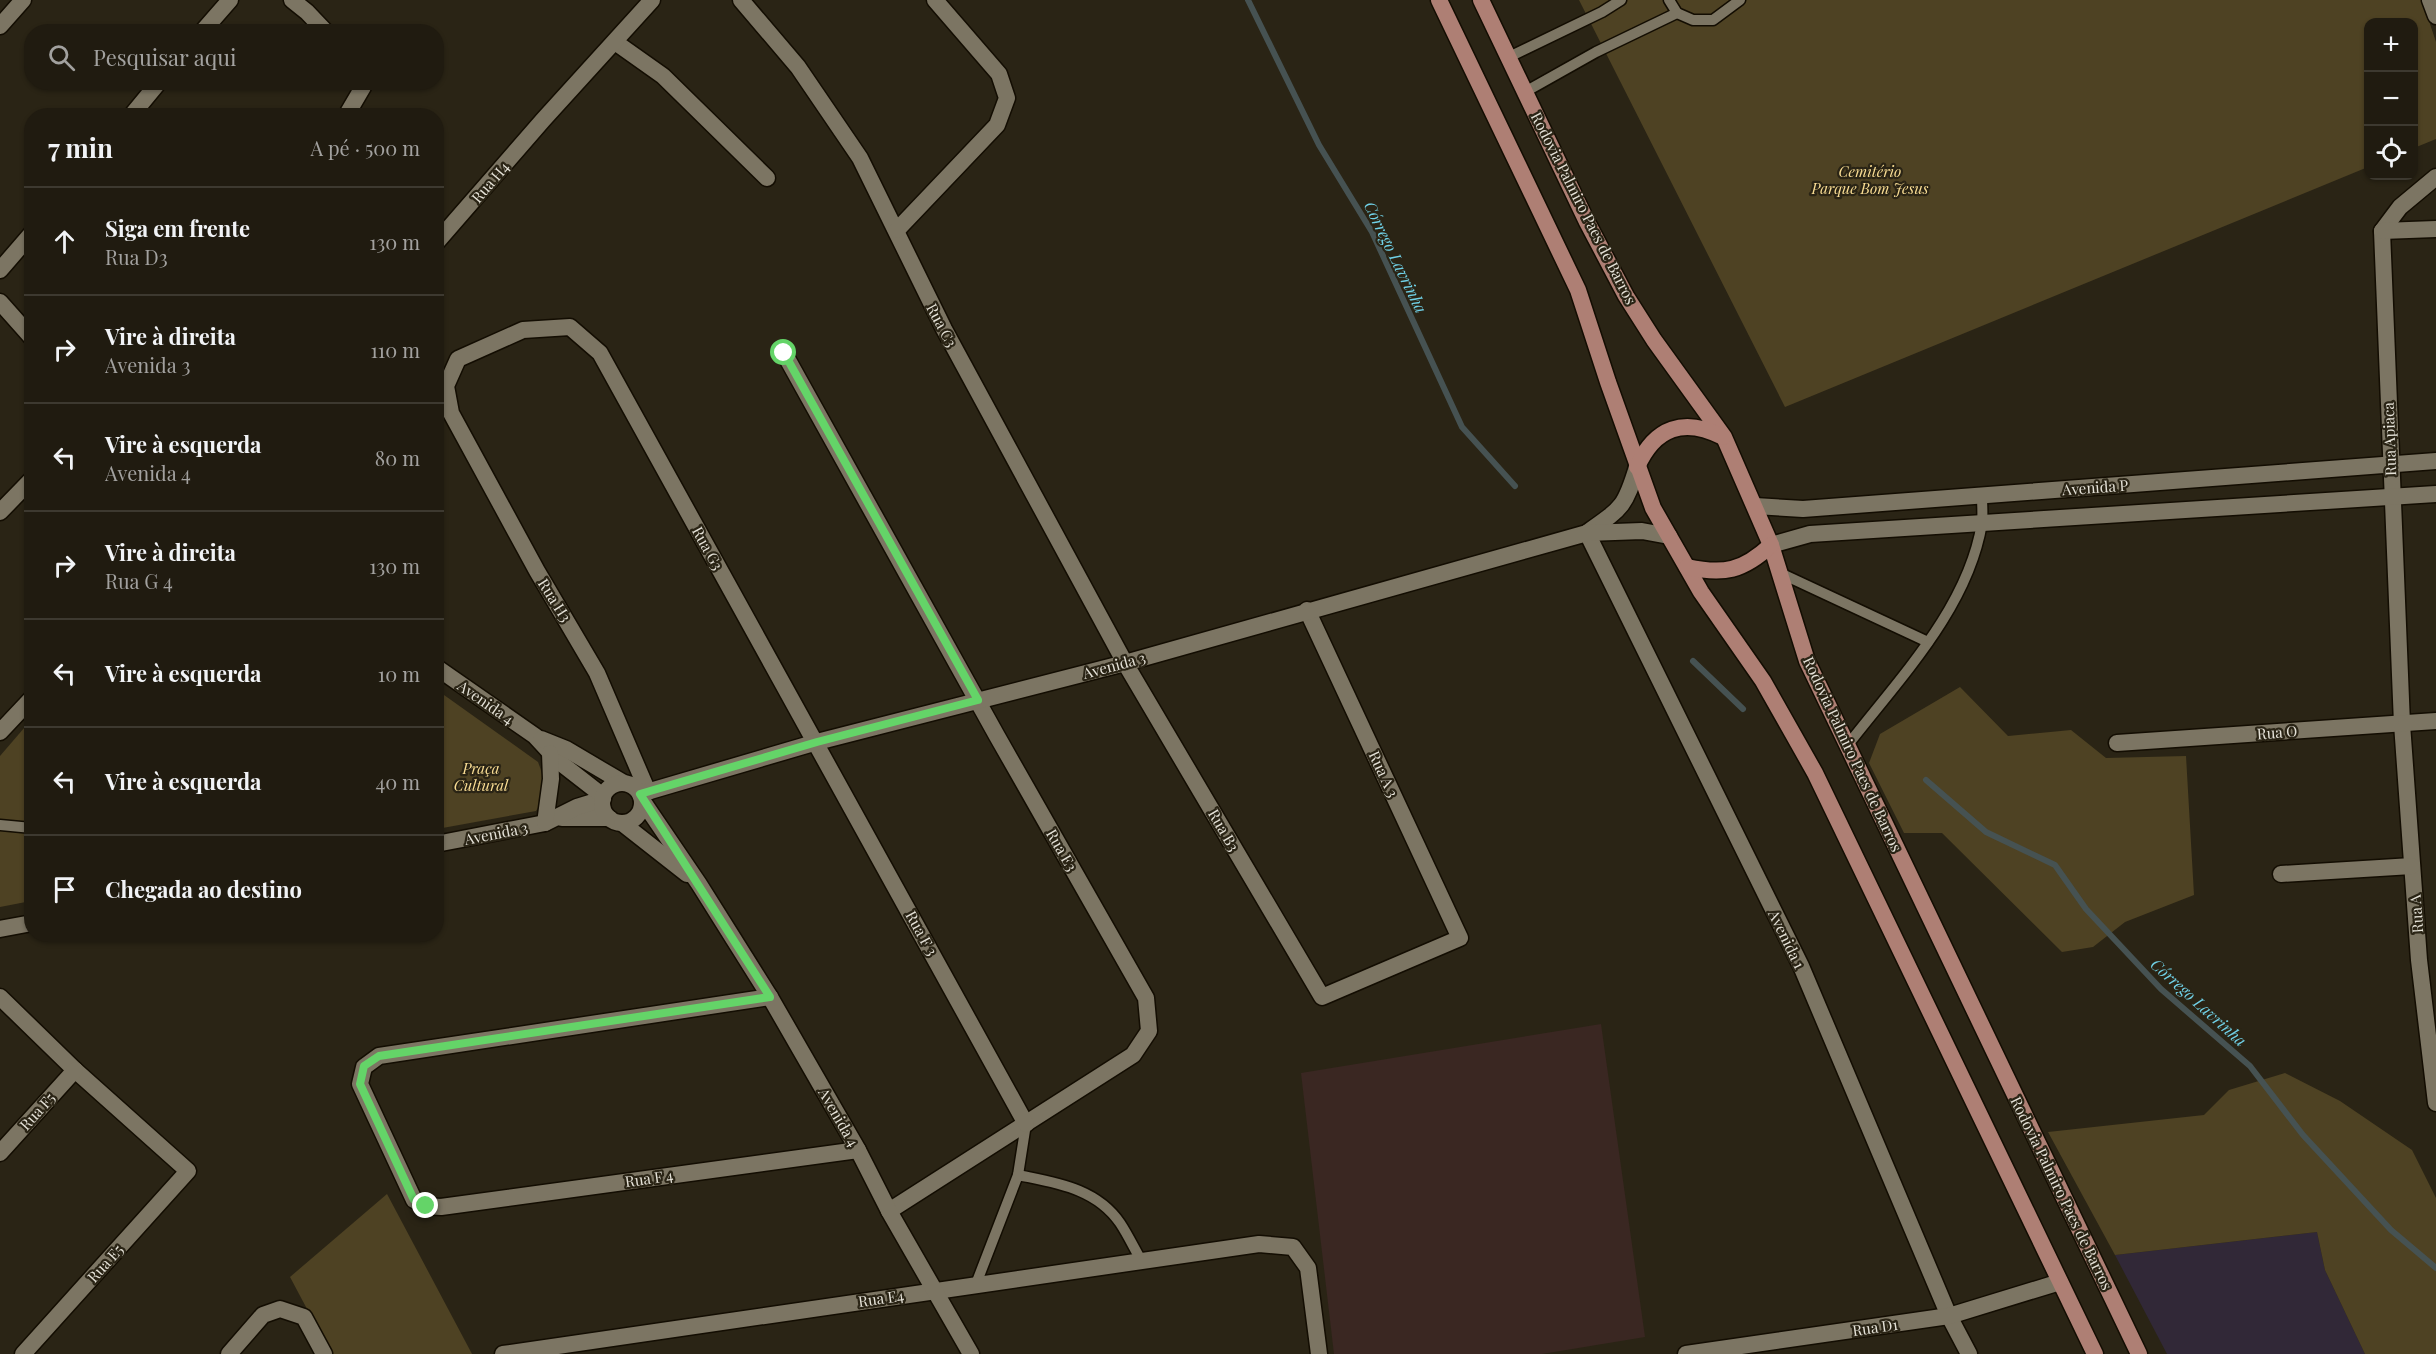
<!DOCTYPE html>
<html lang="pt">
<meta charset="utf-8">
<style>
:root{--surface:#201b10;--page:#2d281e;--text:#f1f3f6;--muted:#a2a19f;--line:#3d3930}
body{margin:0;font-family:"Playfair Display",serif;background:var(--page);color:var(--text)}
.controls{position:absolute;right:18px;top:18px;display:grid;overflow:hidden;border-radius:12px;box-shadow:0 2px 4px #0004}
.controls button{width:54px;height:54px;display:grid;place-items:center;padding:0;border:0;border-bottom:2px solid var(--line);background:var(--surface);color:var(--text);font:30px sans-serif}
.stop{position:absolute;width:18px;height:18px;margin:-14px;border:4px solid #64d468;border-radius:50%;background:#fff}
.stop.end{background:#64d468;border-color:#fff;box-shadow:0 2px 6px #0008}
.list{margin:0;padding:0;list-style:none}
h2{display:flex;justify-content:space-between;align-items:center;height:78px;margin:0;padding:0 24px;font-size:26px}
h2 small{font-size:20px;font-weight:400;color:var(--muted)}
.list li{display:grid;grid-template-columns:39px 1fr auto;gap:18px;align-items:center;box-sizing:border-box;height:108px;padding:0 24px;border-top:2px solid var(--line)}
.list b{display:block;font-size:22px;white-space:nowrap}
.list p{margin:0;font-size:20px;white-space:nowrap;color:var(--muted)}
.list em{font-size:20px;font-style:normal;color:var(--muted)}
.icon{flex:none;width:33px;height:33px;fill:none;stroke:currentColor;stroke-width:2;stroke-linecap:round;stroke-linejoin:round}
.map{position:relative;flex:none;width:2436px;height:1354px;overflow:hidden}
.search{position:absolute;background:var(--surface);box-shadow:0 2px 4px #0004;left:24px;top:24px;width:420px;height:66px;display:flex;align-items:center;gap:15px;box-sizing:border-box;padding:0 21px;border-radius:24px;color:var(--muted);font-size:22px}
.panel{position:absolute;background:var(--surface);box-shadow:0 2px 4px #0004;left:24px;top:108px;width:420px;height:834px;border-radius:24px}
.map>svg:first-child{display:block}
.commercial{fill:#312837}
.education{fill:#3a2722}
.green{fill:#4e4223}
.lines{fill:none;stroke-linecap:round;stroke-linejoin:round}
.stream{stroke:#465252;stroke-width:6}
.service-casing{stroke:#130d02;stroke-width:13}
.minor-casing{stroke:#130d02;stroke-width:19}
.tertiary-casing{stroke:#130d02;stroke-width:19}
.primary-casing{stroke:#130d02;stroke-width:19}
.service{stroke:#7c7563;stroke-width:10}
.minor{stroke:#7c7563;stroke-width:16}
.tertiary{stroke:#7c7563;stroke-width:16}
.primary{stroke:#ae7f74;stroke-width:16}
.route{stroke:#64d468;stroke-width:8}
.labels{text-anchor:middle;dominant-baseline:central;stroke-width:4.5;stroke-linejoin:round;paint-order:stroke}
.park-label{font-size:15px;font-style:italic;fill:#f9dd94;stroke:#2a2415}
.street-label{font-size:15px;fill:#e5e2d8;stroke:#2a2415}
.water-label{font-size:16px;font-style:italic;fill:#70d1e7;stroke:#2a2415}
</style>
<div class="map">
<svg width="2436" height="1354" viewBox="0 0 2436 1354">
<rect width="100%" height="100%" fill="#2a2415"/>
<polygon class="commercial" points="2317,1232 2325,1270 2365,1354 2167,1354 2115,1255"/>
<polygon class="education" points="1601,1024 1645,1337 1542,1354 1334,1354 1301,1073"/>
<g class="green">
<polygon points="1579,0 2422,0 2436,42 2436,139 2414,148 2414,22 2368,22 2368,167 1785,407"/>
<polygon points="1960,687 2008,736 2071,730 2106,758 2186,756 2194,895 2125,922 2093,947 2062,952 1942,833 1904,833 1869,763 1880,734"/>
<path d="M437,690l101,72c7,16 8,34 -2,49l-99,18z"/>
<polygon points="31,720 31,901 0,907 0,756"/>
<polygon points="2285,1073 2340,1101 2412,1150 2436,1198 2436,1354 2365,1354 2325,1270 2317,1232 2115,1255 2048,1132 2204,1115 2229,1090"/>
<polygon points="387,1194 472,1354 331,1354 290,1277"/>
</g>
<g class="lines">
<g class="stream">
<polyline points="1248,0 1319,145 1372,232 1462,427 1515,486"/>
<polyline points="1693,661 1743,709"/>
<polyline points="1926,780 1986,832 2055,865 2086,909 2161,989 2250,1066 2303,1135 2391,1230 2436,1268"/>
</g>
<g class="service-casing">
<g id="service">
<polyline points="1669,0 1677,13 1693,20 1713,20 1740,0"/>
<polyline points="1509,57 1602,12 1621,0"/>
<polyline points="1525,92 1596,52 1677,13"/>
<polyline points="1780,573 1928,642"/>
<path d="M1847,746c51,-66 121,-137 135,-223 1,-8 0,-18 0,-27"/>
<polyline points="0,825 32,828"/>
<path d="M1018,1175c38,8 78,13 102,48 8,12 14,25 21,37"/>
<polyline points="976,1284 1018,1175 1026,1124"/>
</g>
</g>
<g class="minor-casing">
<g id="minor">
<polyline points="292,0 307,12 326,32"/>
<polyline points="741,0 798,67 860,158 944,329 1125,663 1322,997 1460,938 1307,610"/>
<polyline points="2430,0 2436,16"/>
<polyline points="0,26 23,0"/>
<polyline points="202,32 230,0"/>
<polyline points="615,42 663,76 767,178"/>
<polyline points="131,116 159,82"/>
<polyline points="346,116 363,87 362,82"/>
<polyline points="2436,177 2400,207 2382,231 2402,724 2419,960 2436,1103"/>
<polyline points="897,230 997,125 1007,98 999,74 935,0"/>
<polyline points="2382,231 2436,229"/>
<polyline points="436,243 543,120 652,0"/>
<polyline points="0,270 32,233"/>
<polyline points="784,353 997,736 1146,998 1149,1031 1133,1055 889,1211"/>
<polyline points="0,512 32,479"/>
<path d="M1588,532c34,-24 37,-25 49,-65"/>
<polyline points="1587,533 1801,966 1949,1316 1969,1354"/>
<polyline points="0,732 32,698"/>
<polyline points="2117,743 2436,721"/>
<polyline points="648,792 597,673 537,571 451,413 446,386 458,359 523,330 570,327 600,353 1026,1124"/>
<polyline points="640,794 817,742 1125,663 1587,533 1642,531 1669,536"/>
<polyline points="562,818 609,818"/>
<polyline points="436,844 545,823 577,807 603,799"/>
<polyline points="2281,874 2412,866"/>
<polyline points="0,929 32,923"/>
<polyline points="0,997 75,1070 188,1171 23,1354"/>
<polyline points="770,997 379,1056 364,1067 360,1084 414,1200 425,1206 441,1207 858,1150"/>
<polyline points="0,1153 75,1070"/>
<polyline points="229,1354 263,1315 280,1309 304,1317 324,1354"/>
<polyline points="503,1354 1259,1244 1293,1247 1308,1268 1319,1354"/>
<polyline points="1686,1354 1949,1316 2060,1282"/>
</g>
</g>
<g class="tertiary-casing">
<g id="tertiary">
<polyline points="0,302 32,338"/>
<polyline points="1755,506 1803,509 2436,461"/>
<polyline points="1771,545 1810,534 2436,494"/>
<polyline points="436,667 535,736 558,761 603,796"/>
<polyline points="541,739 566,749 622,782"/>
<circle cx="622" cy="803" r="20"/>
<polyline points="642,800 699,884 770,997 858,1150 889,1211 971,1354"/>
<polyline points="545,823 551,779 550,753"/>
<polyline points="622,823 687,874"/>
</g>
</g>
<g class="primary-casing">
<g id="primary">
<polyline points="1439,0 1578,290 1608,382 1653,508 1701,592 1763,681 1815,773 2095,1354"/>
<polyline points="1481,0 1587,222 1626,296 1654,340 1724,437 1771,545 1807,661 2139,1354"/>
<path d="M1637,467c18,-40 47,-50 86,-30"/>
<path d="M1687,567c37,8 56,4 84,-22"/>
</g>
</g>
<use href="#service" class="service"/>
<use href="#minor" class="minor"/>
<use href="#tertiary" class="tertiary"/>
<use href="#primary" class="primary"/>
</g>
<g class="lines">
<polyline class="route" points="426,1206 414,1200 360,1084 364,1066 379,1056 770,997 640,794 817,742 978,700 784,353"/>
</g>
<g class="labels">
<g class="park-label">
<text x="1870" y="171">Cemitério<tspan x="1870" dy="17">Parque Bom Jesus</tspan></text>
<text x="481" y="768">Praça<tspan x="481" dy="17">Cultural</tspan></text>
</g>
<g class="street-label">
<text transform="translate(490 182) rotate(-49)">Rua H4</text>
<text transform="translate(1584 208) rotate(63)">Rodovia Palmiro Paes de Barros</text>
<text transform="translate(942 325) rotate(62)">Rua C3</text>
<text transform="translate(2389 439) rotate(-92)">Rua Apiaca</text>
<text transform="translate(2095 487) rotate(-4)">Avenida P</text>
<text transform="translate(708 548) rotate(61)">Rua G3</text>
<text transform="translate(555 600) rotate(58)">Rua H3</text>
<text transform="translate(1114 665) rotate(-15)">Avenida 3</text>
<text transform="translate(486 702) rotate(35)">Avenida 4</text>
<text transform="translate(2277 732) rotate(-4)">Rua O</text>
<text transform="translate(1853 754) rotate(65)">Rodovia Palmiro Paes de Barros</text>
<text transform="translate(1384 774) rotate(65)">Rua A 3</text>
<text transform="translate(1224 830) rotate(60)">Rua B3</text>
<text transform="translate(496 833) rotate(-11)">Avenida 3</text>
<text transform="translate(1062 850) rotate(60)">Rua E3</text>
<text transform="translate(2416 914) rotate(-94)">Rua A</text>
<text transform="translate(922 933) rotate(61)">Rua F 3</text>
<text transform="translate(1787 939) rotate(64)">Avenida 1</text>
<text transform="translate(37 1111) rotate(-48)">Rua F5</text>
<text transform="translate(839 1117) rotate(60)">Avenida 4</text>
<text transform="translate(649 1178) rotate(-8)">Rua F 4</text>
<text transform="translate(2062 1193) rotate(64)">Rodovia Palmiro Paes de Barros</text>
<text transform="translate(105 1263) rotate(-48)">Rua E5</text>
<text transform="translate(881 1298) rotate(-8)">Rua E4</text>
<text transform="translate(1875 1327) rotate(-8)">Rua D1</text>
</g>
<g class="water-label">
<text transform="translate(1396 257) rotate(64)">Córrego Lavrinha</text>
<text transform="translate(2199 1002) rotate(42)">Córrego Lavrinha</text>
</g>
</g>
</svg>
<div class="controls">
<button>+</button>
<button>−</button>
<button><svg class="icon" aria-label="locate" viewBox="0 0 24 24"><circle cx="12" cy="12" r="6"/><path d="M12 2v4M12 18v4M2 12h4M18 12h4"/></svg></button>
</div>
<div class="stop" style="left:784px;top:353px"></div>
<div class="stop end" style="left:426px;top:1206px"></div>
<div class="search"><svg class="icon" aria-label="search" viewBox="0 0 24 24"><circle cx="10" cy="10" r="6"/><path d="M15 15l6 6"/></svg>Pesquisar aqui</div>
<section class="panel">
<h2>7 min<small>A pé · 500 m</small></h2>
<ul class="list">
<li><svg class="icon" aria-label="ahead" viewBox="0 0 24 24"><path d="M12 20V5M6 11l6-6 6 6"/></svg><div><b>Siga em frente</b><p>Rua D3</p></div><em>130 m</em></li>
<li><svg class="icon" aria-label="right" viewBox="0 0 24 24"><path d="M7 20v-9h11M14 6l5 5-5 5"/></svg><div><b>Vire à direita</b><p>Avenida 3</p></div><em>110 m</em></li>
<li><svg class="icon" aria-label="left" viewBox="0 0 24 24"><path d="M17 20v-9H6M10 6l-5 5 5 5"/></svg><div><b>Vire à esquerda</b><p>Avenida 4</p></div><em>80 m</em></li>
<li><svg class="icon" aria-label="right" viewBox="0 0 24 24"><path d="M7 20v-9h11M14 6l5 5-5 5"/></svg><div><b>Vire à direita</b><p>Rua G 4</p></div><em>130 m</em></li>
<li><svg class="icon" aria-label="left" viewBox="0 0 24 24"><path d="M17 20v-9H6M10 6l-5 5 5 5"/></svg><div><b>Vire à esquerda</b></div><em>10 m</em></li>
<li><svg class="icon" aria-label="left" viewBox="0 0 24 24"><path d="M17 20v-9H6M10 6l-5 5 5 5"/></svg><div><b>Vire à esquerda</b></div><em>40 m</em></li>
<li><svg class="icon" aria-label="arrive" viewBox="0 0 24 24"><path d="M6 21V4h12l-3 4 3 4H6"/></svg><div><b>Chegada ao destino</b></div></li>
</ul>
</section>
</div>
